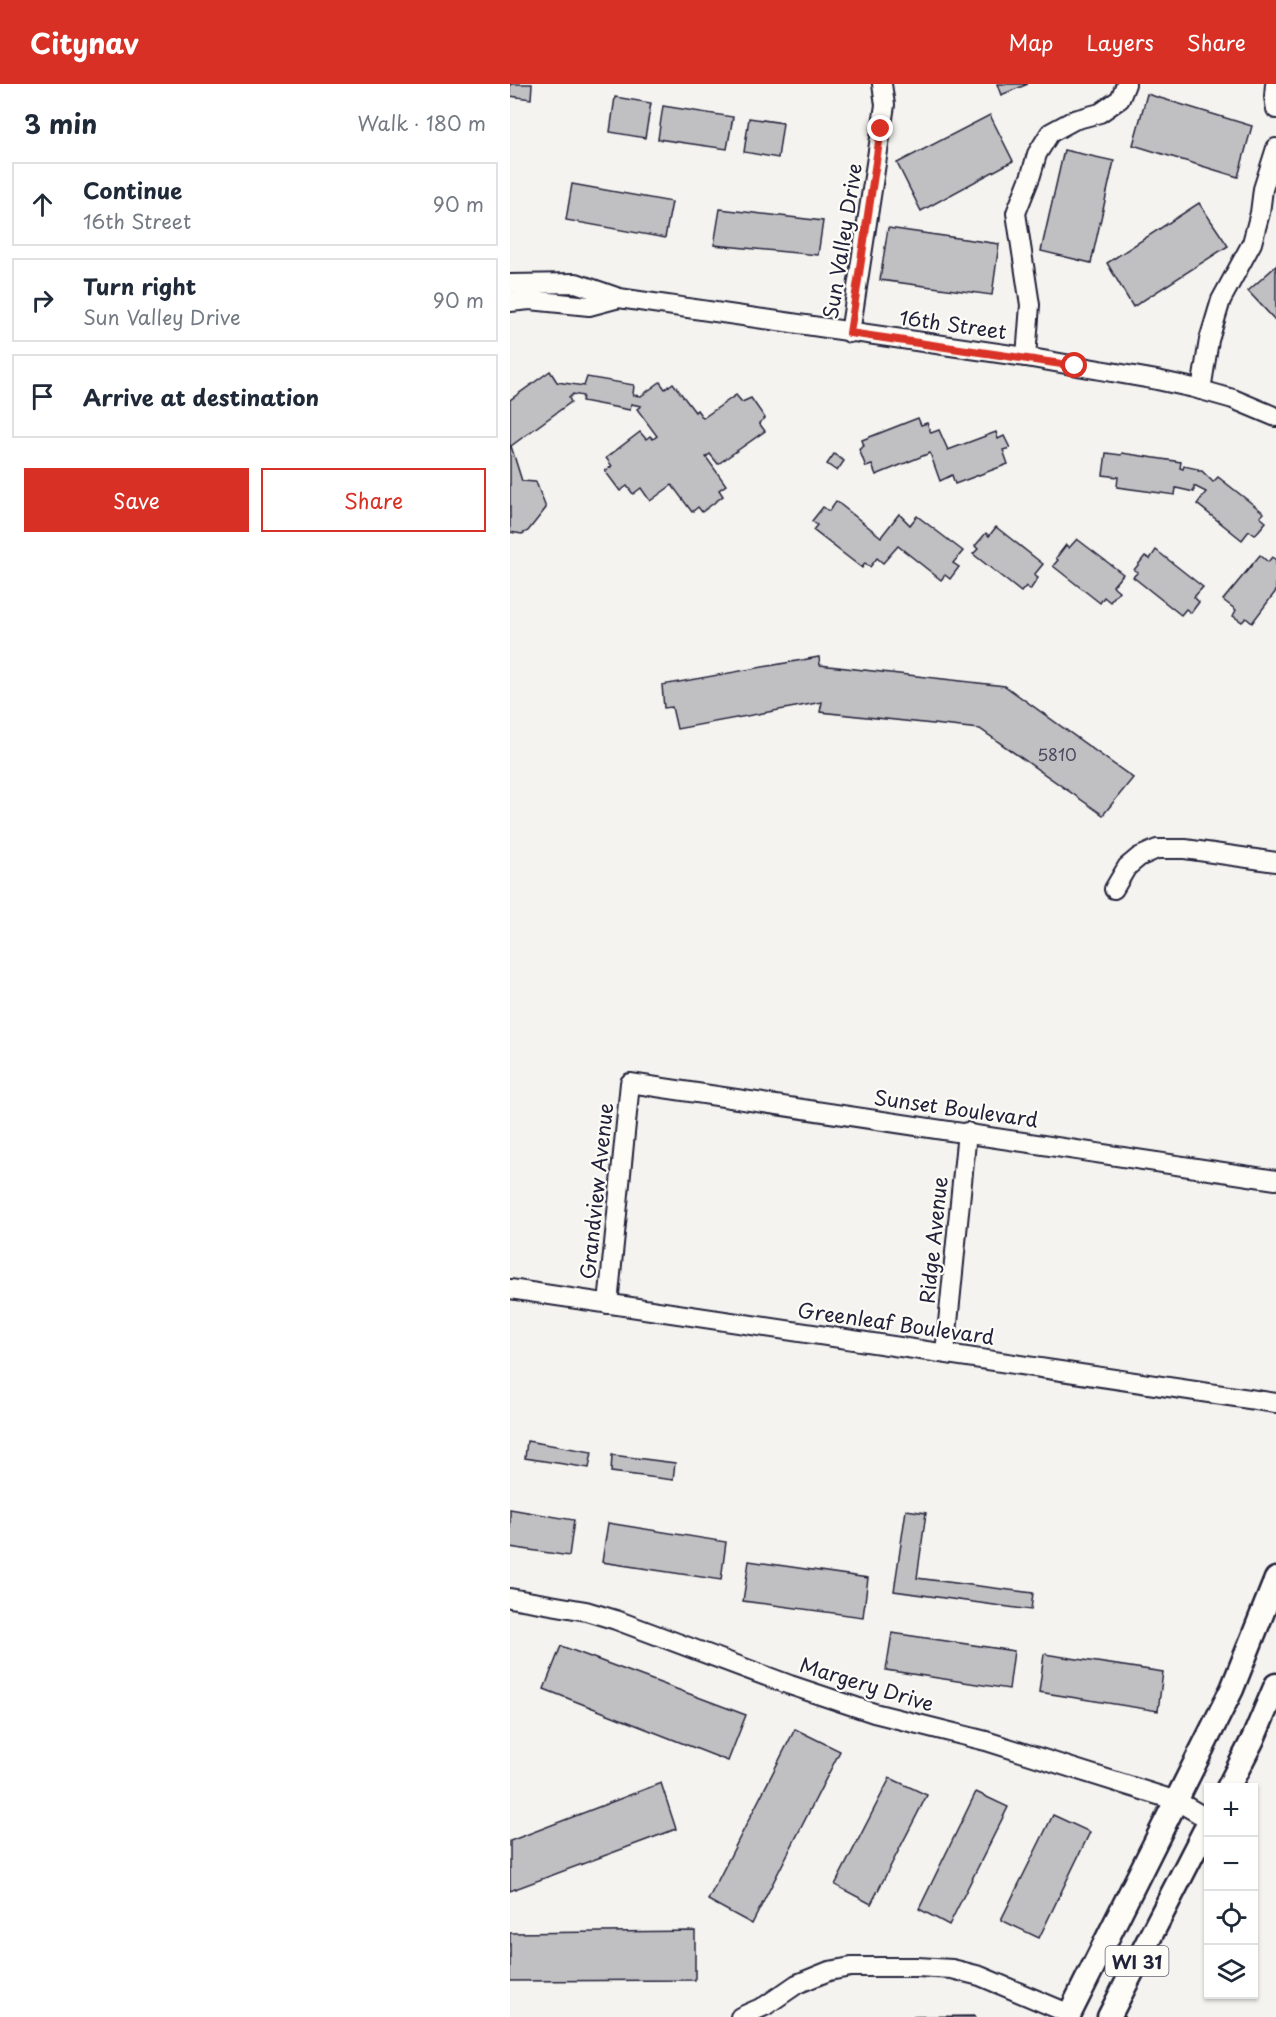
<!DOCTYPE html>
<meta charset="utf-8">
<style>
:root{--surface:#fff;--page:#f2f2f3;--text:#1f2937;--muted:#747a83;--line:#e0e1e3;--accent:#d93025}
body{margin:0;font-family:"Playpen Sans",sans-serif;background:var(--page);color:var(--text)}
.controls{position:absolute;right:18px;bottom:18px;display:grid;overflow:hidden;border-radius:0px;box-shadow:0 2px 4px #0004}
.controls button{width:54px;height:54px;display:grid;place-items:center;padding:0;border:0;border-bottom:2px solid var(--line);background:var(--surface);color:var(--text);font:30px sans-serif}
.stop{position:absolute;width:18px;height:18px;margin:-14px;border:4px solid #d93025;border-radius:50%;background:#fff}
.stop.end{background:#d93025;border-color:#fff;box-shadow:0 2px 6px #0008}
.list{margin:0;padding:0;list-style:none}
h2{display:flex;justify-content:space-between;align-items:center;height:78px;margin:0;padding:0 24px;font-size:26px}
h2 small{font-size:20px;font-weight:400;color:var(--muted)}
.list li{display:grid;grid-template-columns:39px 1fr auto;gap:18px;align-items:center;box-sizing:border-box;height:84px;margin:0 12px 12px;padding:0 12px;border:2px solid var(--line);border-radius:0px}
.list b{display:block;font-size:22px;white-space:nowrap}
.list p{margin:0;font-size:20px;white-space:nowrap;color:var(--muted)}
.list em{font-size:20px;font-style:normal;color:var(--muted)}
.actions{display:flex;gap:12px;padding:18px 24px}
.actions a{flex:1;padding:14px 0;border:2px solid var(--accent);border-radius:0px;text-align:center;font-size:21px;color:var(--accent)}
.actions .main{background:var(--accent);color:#fff}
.icon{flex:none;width:33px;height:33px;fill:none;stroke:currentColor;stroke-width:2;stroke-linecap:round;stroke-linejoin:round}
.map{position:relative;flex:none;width:766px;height:1933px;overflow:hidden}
header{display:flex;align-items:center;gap:36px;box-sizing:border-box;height:84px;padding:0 30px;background:var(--accent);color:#fff}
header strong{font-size:28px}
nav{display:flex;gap:33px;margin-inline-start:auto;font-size:21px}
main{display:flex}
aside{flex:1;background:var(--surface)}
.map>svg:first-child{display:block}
.building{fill:#c0bfc2;stroke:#22223b;stroke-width:1.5}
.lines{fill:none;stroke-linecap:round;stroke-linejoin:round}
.minor-casing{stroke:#22223b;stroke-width:22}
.major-casing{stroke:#22223b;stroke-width:27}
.minor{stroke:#fdfcf7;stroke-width:18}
.major{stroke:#fdfcf7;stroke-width:22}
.route{stroke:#d93025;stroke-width:8}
.labels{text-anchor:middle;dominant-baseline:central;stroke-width:4.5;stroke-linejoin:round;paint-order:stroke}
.number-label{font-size:16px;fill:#4a495d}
.shield{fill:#fdfcf7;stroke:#646373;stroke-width:1.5}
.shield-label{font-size:18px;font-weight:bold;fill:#22223b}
.street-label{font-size:20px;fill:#22223b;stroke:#fdfcf7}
</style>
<header>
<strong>Citynav</strong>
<nav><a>Map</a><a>Layers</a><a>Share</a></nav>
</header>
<main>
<aside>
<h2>3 min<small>Walk · 180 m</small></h2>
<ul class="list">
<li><svg class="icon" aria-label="ahead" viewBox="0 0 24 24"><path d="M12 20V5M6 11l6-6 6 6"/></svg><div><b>Continue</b><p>16th Street</p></div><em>90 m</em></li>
<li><svg class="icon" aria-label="right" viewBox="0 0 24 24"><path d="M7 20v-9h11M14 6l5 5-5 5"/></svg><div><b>Turn right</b><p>Sun Valley Drive</p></div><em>90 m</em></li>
<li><svg class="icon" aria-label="arrive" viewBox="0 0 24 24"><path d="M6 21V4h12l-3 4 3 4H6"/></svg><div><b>Arrive at destination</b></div></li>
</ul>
<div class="actions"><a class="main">Save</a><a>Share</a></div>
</aside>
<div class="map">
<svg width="766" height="1933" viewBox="0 0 766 1933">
<rect width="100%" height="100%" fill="#f4f3ef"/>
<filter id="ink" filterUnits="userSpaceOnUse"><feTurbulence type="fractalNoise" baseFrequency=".0167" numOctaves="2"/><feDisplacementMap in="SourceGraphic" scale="12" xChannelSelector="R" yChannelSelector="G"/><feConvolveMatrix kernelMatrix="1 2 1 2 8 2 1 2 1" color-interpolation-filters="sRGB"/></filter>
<g filter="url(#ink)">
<g class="building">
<polygon points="0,0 22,0 21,15 0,12"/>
<polygon points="487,0 518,0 491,11"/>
<polygon points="637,10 742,42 728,93 623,61"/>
<polygon points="105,13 141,19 135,54 100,48"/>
<polygon points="153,22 223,33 217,65 148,55"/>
<polygon points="480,31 503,77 411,127 387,79"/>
<polygon points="239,34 273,39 268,74 234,68"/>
<polygon points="554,66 604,77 581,179 531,167"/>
<polygon points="62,100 162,118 155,154 56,136"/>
<polygon points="689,119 718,162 623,223 597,179"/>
<polygon points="210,125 313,137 308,171 204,161"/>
<polygon points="378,144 489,160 482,211 370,196"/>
<polygon points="766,182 766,237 738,207"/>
<polygon points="40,287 47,298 74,302 77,293 124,301 123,311 131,312 150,298 155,305 163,299 185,328 187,326 193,334 226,311 232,318 241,314 255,334 249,339 255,347 208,380 200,370 196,373 216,401 209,406 213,412 192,428 188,423 182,428 162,401 140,417 131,404 123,410 117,402 110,407 95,387 102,382 96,374 130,348 136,355 140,352 143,355 147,352 127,325 131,322 121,320 120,326 72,317 73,312 63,310 59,314 61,318 1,362 12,397 26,398 36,424 18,447 12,450 0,448 0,316"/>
<polygon points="408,334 411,341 417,339 421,349 429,346 438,366 486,348 488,355 494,352 500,364 493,366 498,380 445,400 442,391 430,397 420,369 366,391 362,381 356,383 349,365 354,362 352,356"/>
<polygon points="596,369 611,371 612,369 671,378 670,384 673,385 674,382 688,385 688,387 692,387 703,398 708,393 754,429 750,433 756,438 745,451 739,447 732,456 687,420 696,408 684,402 684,408 666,404 665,411 607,403 608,393 593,391"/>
<polygon points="324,370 334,377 327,387 317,380"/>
<polygon points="326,417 371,453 389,430 400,441 407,432 453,467 443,479 449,483 440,495 435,491 431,496 388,462 373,479 367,474 360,483 355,479 352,484 303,446 307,441 302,437 313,423 319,427"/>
<polygon points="486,443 533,480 524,491 528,494 520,506 516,502 511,508 463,470 468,465 465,462 476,449 479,452"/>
<polygon points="567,455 613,490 603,502 609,507 600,518 594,513 590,519 543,482 548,476 546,474 556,461 559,464"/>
<polygon points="646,466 693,503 684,513 689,518 681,529 676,525 671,531 623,493 628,488 624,486 635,472 640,475"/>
<polygon points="750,471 758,478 762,473 766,476 766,507 742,539 736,534 732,538 723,532 726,526 713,516"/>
<polygon points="309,573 310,581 495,602 623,694 593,731 470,645 310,628 312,618 167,645 162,623 154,624 152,601"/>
<polygon points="17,1357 82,1368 79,1384 15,1374"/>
<polygon points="102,1371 165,1379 163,1396 101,1388"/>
<polygon points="0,1425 64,1436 59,1472 0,1463"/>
<polygon points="396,1426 416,1429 407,1494 523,1509 521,1526 384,1507"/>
<polygon points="98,1439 216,1458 211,1496 92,1478"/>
<polygon points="239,1477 358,1494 353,1533 233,1517"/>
<polygon points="382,1549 504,1567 499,1605 376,1586"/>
<polygon points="51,1562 236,1631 218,1677 34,1605"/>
<polygon points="534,1570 653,1588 648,1627 529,1608"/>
<polygon points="285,1645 330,1667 242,1840 198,1816"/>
<polygon points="380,1694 417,1711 361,1820 325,1801"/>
<polygon points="151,1699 166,1745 0,1807 0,1757"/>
<polygon points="466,1708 498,1723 439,1841 409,1825"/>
<polygon points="543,1731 580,1748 529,1854 491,1836"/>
<polygon points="185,1847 185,1896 0,1897 0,1849"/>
<polygon points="465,1932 465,1933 377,1933"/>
</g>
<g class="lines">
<g class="minor-casing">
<g id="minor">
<polyline points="765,0 764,13 766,25"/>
<polyline points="0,200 66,199 109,214 516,273 647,296 684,304 723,315 766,333"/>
<polyline points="0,218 20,216 79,222 109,214"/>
<polyline points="340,249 375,21 372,0"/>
<polyline points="516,273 520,221 506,129 521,91 527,70 540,49 564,36 590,29 610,15 616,0"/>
<polyline points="691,306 699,256 711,216 742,159 750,129 753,105 766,64"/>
<polyline points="604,805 617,783 629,773 647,765 675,765 766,778"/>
<polyline points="0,1205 766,1319"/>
<polyline points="98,1220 120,999 766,1096"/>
<polyline points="435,1269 457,1048"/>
<polyline points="0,1514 76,1527 106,1536 280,1601 364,1629 476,1657 667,1717 698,1735"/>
<polyline points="230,1933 255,1922 287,1900 319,1887 341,1883 407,1883 442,1885 470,1892 560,1930"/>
</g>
</g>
<g class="major-casing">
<g id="major">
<polyline points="718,1704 743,1655 766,1601"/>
<polyline points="558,1933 722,1605 766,1495"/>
<polyline points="599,1933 698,1740"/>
</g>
</g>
<use href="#minor" class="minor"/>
<use href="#major" class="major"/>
</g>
</g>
<g class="lines" filter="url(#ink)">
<polyline class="route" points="371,45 340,249 565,282"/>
</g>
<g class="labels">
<g class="number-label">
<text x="547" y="670">5810</text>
</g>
<rect class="shield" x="595.5" y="1862" width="63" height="30" rx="4.5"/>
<g class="shield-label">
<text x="627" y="1877">WI 31</text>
</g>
<g class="street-label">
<text transform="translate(332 157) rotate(-81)">Sun Valley Drive</text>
<text transform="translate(443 240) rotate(8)">16th Street</text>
<text transform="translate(446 1024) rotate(8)">Sunset Boulevard</text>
<text transform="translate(86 1107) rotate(-84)">Grandview Avenue</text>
<text transform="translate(423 1156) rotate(-84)">Ridge Avenue</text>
<text transform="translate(386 1239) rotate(8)">Greenleaf Boulevard</text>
<text transform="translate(357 1600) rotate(17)">Margery Drive</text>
</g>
</g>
</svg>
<div class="controls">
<button>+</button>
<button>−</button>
<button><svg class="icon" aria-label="locate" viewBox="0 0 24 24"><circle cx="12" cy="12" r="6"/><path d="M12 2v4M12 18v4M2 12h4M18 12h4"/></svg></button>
<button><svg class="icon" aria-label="layers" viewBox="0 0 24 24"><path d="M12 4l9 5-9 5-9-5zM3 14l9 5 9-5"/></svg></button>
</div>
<div class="stop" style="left:565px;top:282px"></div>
<div class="stop end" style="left:371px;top:45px"></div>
</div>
</main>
